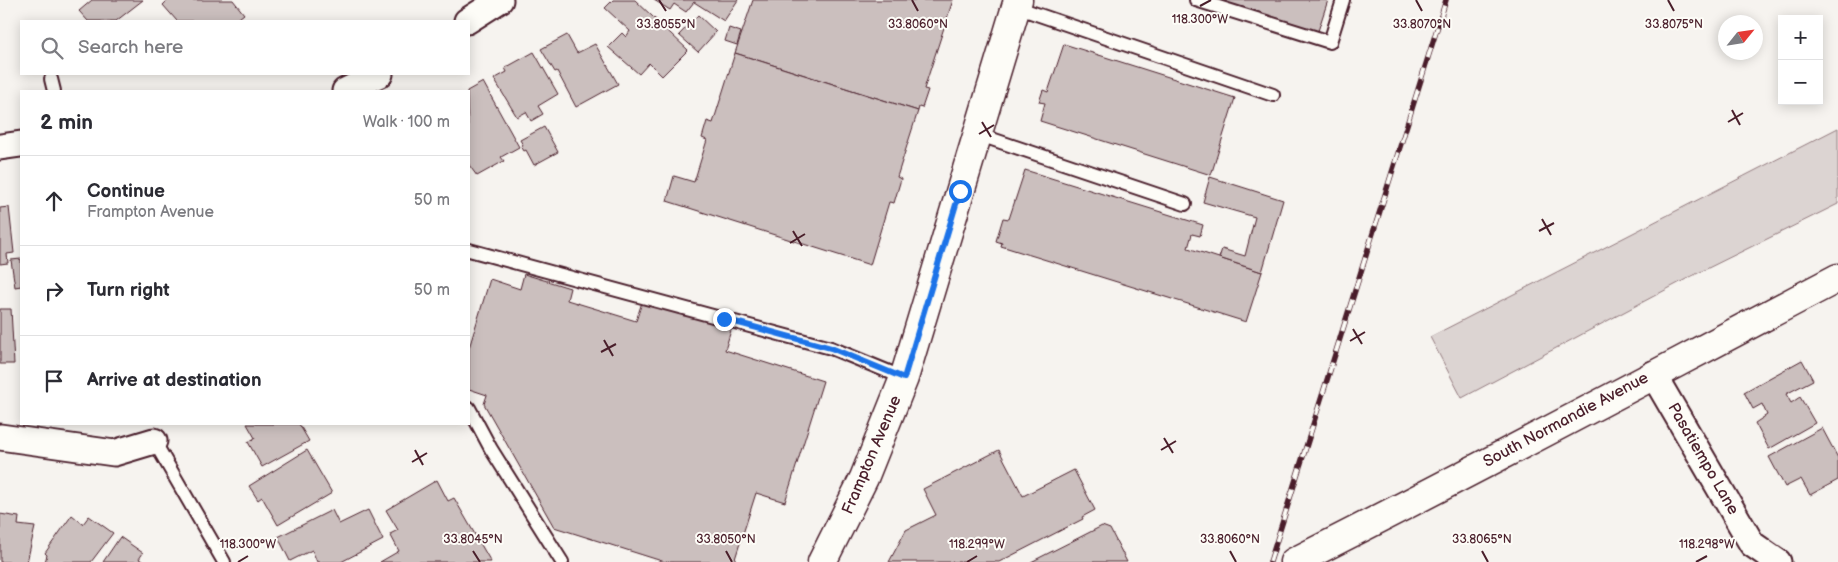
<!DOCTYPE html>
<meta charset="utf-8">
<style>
:root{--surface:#fff;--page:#f2f2f3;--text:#2b2b33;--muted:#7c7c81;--line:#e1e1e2}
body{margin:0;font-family:"Balsamiq Sans",sans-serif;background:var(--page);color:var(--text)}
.controls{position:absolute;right:15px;top:15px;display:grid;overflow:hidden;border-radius:0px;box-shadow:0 2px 12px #0003}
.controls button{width:45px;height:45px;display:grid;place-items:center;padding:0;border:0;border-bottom:1px solid var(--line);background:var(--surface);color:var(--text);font:25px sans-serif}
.compass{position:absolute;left:1718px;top:15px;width:45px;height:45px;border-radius:50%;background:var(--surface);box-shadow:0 2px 12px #0003;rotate:60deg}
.stop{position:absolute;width:15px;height:15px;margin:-11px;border:4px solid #1a73e8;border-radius:50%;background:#fff}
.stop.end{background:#1a73e8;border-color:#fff;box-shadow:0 1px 5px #0008}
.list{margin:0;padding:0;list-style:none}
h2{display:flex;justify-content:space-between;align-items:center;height:65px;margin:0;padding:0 20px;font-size:21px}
h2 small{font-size:16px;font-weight:400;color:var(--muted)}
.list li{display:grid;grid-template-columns:32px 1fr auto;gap:15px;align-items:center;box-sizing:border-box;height:90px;padding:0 20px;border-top:1px solid var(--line)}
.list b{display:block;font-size:19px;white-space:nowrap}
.list p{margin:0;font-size:16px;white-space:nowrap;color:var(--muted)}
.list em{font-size:16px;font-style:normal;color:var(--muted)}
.icon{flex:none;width:28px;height:28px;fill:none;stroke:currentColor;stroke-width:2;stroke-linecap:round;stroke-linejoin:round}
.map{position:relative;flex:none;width:1838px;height:562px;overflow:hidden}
.search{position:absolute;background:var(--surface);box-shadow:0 2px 12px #0003;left:20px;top:20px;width:450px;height:55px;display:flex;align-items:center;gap:12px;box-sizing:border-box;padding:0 18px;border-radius:0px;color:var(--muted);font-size:19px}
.panel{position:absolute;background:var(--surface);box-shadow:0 2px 12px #0003;left:20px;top:90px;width:450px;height:335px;border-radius:0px}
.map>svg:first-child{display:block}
.green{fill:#dcd4d2;stroke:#937a7e}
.building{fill:#cbbfbe;stroke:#4a1f2b}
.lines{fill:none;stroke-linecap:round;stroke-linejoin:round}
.service-casing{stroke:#4a1f2b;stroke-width:16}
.minor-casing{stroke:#4a1f2b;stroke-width:29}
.tertiary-casing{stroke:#4a1f2b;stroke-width:31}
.primary-casing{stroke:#4a1f2b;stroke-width:31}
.service{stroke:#fdfcf7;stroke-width:12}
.minor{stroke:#fdfcf7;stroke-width:25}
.tertiary{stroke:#fdfcf7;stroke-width:28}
.primary{stroke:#fdfcf7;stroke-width:28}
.rail-casing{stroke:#4a1f2b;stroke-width:5.5}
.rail{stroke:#fdfcf7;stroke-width:4;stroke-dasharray:11;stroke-linecap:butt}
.route{stroke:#1a73e8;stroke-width:6}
.ticks{fill:none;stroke:#4a1f2b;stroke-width:2}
.labels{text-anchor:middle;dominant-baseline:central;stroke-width:4;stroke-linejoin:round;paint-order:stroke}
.street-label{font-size:16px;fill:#4a1f2b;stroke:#fdfcf7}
.ticks-label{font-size:12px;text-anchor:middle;fill:#4a1f2b;stroke:#fdfcf7;stroke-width:4;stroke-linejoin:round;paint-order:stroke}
</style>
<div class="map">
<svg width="1838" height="562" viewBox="0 0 1838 562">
<rect width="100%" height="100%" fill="#f6f3ef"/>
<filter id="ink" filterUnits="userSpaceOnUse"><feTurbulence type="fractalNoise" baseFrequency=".02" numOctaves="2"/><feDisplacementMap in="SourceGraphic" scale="10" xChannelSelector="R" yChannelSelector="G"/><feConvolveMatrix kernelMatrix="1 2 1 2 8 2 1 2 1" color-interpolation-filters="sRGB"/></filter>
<g filter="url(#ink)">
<polygon class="green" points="1838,128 1838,204 1688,278 1462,398 1430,337"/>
<g class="building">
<polygon points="92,0 143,0 116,21 88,21 79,11"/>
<polygon points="168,0 233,0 244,14 235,21 177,21 163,5"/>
<polygon points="613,0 635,0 688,50 662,76 649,63 639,74 608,47 622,33 626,37 630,31 605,8"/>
<polygon points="654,0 738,0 724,21 694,2 686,12 674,4 670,10"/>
<polygon points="753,0 953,0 924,89 928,90 922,108 919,107 918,111 735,53"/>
<polygon points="1219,0 1328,0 1318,31"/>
<polygon points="698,15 716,32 698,52 679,35"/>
<polygon points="729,28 741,32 737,45 725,41"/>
<polygon points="567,35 577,53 595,44 618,84 576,107 557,71 555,72 541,49"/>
<polygon points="1064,44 1235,98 1211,175 1040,121 1045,103 1039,102 1043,90 1048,92"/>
<polygon points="534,52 558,94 538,106 543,114 531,121 526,112 517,117 494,79 507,72 505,68"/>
<polygon points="735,53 918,111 897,177 901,179 894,203 889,202 870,265 667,201 674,176 694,182 707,140 702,138 707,121 713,123"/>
<polygon points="483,82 519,147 501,157 504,161 477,176 469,165 467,91"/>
<polygon points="544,127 558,152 534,165 526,150 524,151 521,146 523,145 520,140"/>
<polygon points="1025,170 1203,225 1200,236 1192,234 1188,248 1262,272 1246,322 1001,246 1002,243 996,241 1003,218 1009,219"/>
<polygon points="1210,177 1283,200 1262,272 1219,258 1222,249 1245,256 1255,217 1203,202"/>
<polygon points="9,207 14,253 7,254 8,263 0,264 0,208"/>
<polygon points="21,259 21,286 15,287 11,260"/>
<polygon points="524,274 570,288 567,300 636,321 643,299 732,327 725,350 823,381 785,502 756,493 734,562 665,562 554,527 484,404 487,395 469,389 469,348 490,279 520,289"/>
<polygon points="0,309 11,309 14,364 0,364"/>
<polygon points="1802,360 1813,380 1786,394 1791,403 1800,397 1815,423 1769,449 1755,423 1767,415 1762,404 1753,409 1744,392"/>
<polygon points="247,424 299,424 309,441 262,467 248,442 255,438"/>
<polygon points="1822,428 1838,458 1838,480 1810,495 1801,479 1785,487 1769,457"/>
<polygon points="307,450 332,493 278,525 262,497 258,500 249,486"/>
<polygon points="999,450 1023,496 1074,470 1095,510 1082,517 1083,519 999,562 889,562 906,530 936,515 923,489"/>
<polygon points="437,480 448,501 454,498 491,562 380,562 399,551 390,534 398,530 386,510"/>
<polygon points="332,510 339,524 368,510 383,540 341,562 317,562 312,550 290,561 278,537"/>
<polygon points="0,514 19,517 18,525 35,527 27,562 0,562"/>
<polygon points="72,515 83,524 89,516 113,533 91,562 45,562 47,555 45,553"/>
<polygon points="1102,526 1110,529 1127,562 1031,562"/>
<polygon points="120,537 143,553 139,559 144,562 103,562"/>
</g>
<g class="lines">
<g class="service-casing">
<g id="service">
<polyline points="1196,0 1330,42 1343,0"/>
<polyline points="1016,7 1273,95"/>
<polyline points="51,79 54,91"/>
<polyline points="977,134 1185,204"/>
<polyline points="469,250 831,348 904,378"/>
<polyline points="469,408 491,449 562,562"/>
<polyline points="154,441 224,562"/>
</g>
</g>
<g class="minor-casing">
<g id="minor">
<polyline points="467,21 500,0"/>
<polyline points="345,91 380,74"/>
<polyline points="0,147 21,144"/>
<polyline points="1653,374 1752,544 1778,562"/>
<polyline points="0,437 114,453 154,441"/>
</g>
</g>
<g class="tertiary-casing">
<polyline id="tertiary" points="822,562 864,478 904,378 1018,0"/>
</g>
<g class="primary-casing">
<path id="primary" d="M1294,562c183,-92 363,-189 544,-284"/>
</g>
<use href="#service" class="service"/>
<use href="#minor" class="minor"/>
<use href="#tertiary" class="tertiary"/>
<use href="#primary" class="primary"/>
<g class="rail-casing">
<polyline id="rail" points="1270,562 1446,0"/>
</g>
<use href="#rail" class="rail"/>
</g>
</g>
<g class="lines" filter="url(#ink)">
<polyline class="route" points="724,319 831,348 904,378 960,191"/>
</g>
<path class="ticks" d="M659,0l7,11M912,0l6,11M1416,0l6,11M1668,0l6,11M1200,6l11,-6M1732,110l8,15M982,122l9,15M1728,122l15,-9M979,134l15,-9M1542,219l9,16M793,231l9,15M1539,231l15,-8M790,243l15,-9M1353,329l9,15M604,340l9,16M1350,341l15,-9M601,352l15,-8M1164,438l9,15M415,450l8,15M1161,450l15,-9M412,462l15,-9M473,551l7,11M726,551l6,11M1230,551l6,11M1482,551l6,11M238,562l10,-6M967,562l10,-6M1696,562l11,-6"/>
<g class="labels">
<g class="street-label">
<text transform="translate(1566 420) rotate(-28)">South Normandie Avenue</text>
<text transform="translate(872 455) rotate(-67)">Frampton Avenue</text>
<text transform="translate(1703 459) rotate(60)">Pasatiempo Lane</text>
</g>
</g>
<g class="ticks-label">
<text x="1200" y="23">118.300°W</text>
<text x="1422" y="28">33.8070°N</text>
<text x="666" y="28">33.8055°N</text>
<text x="918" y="28">33.8060°N</text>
<text x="1674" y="28">33.8075°N</text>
<text x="473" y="543">33.8045°N</text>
<text x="726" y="543">33.8050°N</text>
<text x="1230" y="543">33.8060°N</text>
<text x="1482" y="543">33.8065°N</text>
<text x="248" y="548">118.300°W</text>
<text x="977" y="548">118.299°W</text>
<text x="1707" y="548">118.298°W</text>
</g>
</svg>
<div class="controls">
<button>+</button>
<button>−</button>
</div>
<svg class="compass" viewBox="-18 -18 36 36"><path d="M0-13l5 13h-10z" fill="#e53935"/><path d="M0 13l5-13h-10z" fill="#7c7c81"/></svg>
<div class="stop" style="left:960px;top:191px"></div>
<div class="stop end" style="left:724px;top:319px"></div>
<div class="search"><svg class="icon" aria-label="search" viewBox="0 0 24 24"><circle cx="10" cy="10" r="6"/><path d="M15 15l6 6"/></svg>Search here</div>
<section class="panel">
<h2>2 min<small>Walk · 100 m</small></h2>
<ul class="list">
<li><svg class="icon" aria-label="ahead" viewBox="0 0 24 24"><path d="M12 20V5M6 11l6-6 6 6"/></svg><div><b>Continue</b><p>Frampton Avenue</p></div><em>50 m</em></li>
<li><svg class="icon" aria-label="right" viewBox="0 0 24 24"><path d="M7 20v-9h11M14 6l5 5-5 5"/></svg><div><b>Turn right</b></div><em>50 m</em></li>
<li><svg class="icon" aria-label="arrive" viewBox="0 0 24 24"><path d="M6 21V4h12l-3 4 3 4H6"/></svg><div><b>Arrive at destination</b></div></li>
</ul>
</section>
</div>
